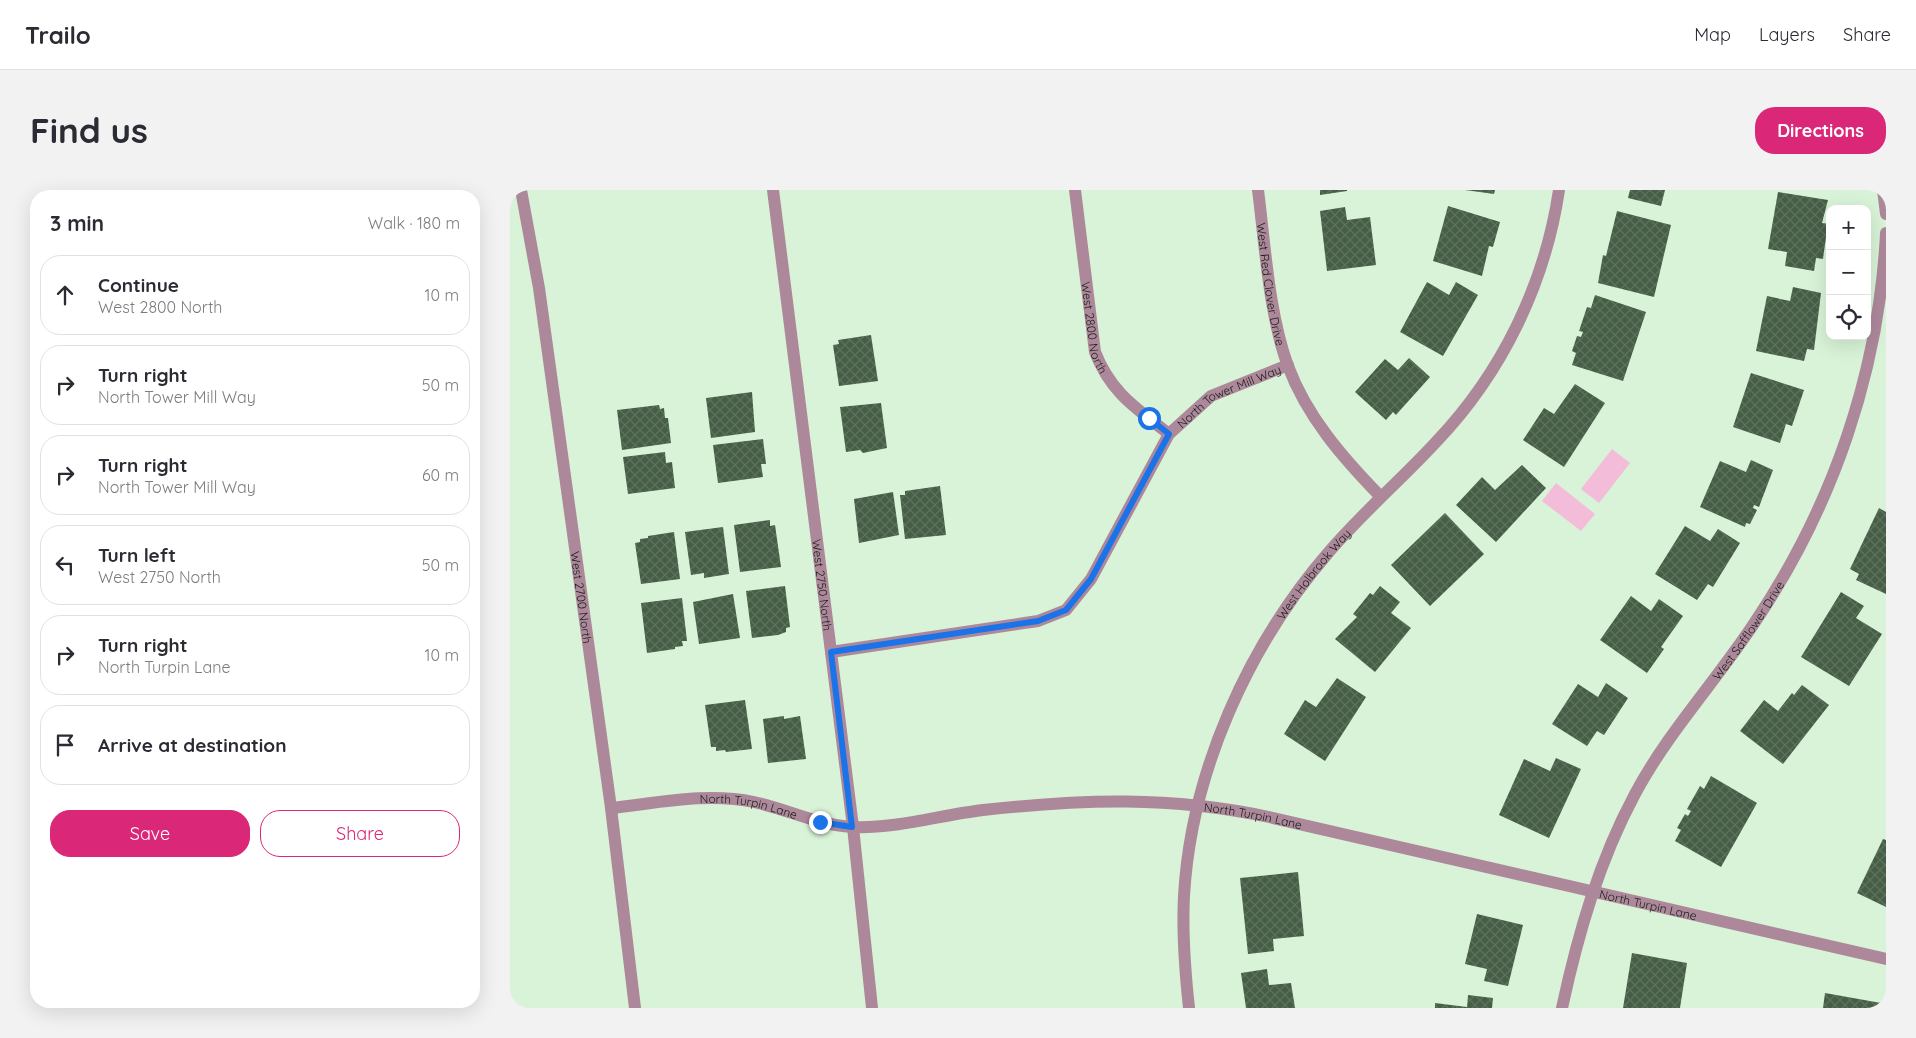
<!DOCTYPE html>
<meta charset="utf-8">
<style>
:root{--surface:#fff;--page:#f2f2f3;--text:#2b2b33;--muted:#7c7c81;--line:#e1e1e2;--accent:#db2777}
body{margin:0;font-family:Quicksand,sans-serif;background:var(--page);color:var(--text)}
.controls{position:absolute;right:15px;top:15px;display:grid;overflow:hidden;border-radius:10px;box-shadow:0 5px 20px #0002}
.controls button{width:45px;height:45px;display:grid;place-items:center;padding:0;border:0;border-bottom:1px solid var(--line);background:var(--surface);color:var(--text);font:25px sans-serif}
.stop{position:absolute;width:15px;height:15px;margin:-11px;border:4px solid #1a73e8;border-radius:50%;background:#fff}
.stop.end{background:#1a73e8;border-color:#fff;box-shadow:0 1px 5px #0008}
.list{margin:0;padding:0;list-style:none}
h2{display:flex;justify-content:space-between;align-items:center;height:65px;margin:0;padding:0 20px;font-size:21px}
h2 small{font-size:16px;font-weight:400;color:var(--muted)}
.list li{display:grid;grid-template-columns:32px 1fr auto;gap:15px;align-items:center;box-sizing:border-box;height:80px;margin:0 10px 10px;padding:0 10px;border:1px solid var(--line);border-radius:20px}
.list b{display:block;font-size:19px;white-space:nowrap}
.list p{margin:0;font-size:16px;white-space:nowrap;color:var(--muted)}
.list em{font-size:16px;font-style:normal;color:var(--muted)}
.actions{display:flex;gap:10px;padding:15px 20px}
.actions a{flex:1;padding:11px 0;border:1px solid var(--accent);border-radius:20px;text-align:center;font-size:18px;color:var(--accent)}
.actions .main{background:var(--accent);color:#fff}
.icon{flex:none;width:28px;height:28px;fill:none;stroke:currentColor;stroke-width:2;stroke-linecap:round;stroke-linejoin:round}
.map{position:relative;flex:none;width:1376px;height:818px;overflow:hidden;border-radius:20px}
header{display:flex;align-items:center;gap:30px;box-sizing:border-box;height:70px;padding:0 25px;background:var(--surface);border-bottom:1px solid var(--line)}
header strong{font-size:24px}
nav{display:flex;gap:28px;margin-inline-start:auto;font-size:18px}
.intro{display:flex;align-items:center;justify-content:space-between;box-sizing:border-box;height:120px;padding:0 30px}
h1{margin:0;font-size:35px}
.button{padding:12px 22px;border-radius:20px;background:var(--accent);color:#fff;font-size:18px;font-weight:700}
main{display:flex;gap:30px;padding:0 30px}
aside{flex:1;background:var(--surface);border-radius:20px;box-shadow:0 5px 20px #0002}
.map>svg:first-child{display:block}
.grass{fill:#f3bcd9}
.building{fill:url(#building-cross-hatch)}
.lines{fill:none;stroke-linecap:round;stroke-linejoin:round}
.minor{stroke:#ad889b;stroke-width:12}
.tertiary{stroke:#ad889b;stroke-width:12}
.route{stroke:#1a73e8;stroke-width:6}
.labels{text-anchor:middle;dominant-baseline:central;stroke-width:5;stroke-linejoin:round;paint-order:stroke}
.street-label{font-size:12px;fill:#141e14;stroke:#d8f3d7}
</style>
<header>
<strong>Trailo</strong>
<nav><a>Map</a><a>Layers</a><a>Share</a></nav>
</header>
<div class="intro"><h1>Find us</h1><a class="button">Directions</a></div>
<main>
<aside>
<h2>3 min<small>Walk · 180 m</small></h2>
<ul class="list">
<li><svg class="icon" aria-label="ahead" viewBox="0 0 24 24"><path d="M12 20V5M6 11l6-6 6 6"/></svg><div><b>Continue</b><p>West 2800 North</p></div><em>10 m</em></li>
<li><svg class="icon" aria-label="right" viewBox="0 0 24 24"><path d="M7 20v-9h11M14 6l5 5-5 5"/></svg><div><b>Turn right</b><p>North Tower Mill Way</p></div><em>50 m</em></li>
<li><svg class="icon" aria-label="right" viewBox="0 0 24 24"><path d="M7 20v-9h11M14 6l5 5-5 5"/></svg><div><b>Turn right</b><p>North Tower Mill Way</p></div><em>60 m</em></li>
<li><svg class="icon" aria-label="left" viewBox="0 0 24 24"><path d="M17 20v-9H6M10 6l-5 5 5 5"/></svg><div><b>Turn left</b><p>West 2750 North</p></div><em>50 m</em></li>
<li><svg class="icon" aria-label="right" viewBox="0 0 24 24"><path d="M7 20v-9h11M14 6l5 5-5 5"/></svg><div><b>Turn right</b><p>North Turpin Lane</p></div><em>10 m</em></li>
<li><svg class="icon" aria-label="arrive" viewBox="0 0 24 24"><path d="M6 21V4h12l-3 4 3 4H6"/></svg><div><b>Arrive at destination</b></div></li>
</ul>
<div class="actions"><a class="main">Save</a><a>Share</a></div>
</aside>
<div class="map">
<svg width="1376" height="818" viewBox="0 0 1376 818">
<defs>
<pattern id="building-cross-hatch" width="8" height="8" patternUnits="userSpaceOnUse" patternTransform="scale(1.25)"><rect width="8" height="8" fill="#465e46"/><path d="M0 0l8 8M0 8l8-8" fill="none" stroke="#5d715d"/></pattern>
</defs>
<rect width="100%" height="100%" fill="#d8f3d7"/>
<g class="grass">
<polygon points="1102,259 1120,273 1089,313 1071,299"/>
<polygon points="1046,293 1085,324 1071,341 1032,311"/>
</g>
<g class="building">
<polygon points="810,0 837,0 837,1 810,5"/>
<polygon points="955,0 985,0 984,4"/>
<polygon points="1120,0 1155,0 1151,16 1118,8"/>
<polygon points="1268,2 1318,10 1312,33 1320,34 1320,47 1316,47 1313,69 1306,68 1304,81 1275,76 1277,62 1258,59"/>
<polygon points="938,16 990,32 983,57 979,56 972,86 923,71"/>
<polygon points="835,17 837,30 860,27 866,75 817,81 810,21"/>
<polygon points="1107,21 1161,35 1144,107 1088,93 1093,65 1096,66"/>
<polygon points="917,92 939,105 946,92 968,105 933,166 890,142"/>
<polygon points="1283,97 1311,103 1304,160 1297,159 1294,171 1246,161 1257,106 1280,111"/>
<polygon points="1085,105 1136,122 1113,191 1062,175 1066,163 1062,161 1067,146 1071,147 1073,142 1069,141 1077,117 1081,118"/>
<polygon points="361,145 368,191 329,196 323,155 329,154 328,150"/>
<polygon points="899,168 920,187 886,225 883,222 876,230 845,202 875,169 888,180"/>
<polygon points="1241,183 1294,200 1282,236 1276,234 1270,253 1223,237"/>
<polygon points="1065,194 1095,213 1054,277 1013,250 1034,218 1044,224"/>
<polygon points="242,202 245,242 201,248 196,208"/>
<polygon points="371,213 377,258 353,263 350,260 336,262 330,217"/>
<polygon points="149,215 150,219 154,218 155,228 158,228 161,253 112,260 107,220"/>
<polygon points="253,249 256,274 251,274 253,287 208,293 203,255"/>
<polygon points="155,262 156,273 162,272 165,298 118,304 113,267"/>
<polygon points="1241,270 1263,280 1249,317 1244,315 1243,318 1247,320 1240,334 1236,333 1235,337 1190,317 1210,271 1236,282"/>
<polygon points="1012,275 1036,298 986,352 946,315 972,287 985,300"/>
<polygon points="430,296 436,345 395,349 390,305 395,305 395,301"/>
<polygon points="383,302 389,345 349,353 344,309"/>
<polygon points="1369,318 1376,322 1376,404 1346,390 1349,384 1340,379"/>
<polygon points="935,323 974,364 920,416 881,375"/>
<polygon points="260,330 260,336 265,335 271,377 230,382 224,335"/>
<polygon points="1175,336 1200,351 1208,339 1230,353 1203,397 1198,394 1187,410 1145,384"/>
<polygon points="213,337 219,384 194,388 194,383 181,385 175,342"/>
<polygon points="164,342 170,389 131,394 125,353 130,352 130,349 138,348 138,346"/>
<polygon points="275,396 280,437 276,438 276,442 268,445 242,448 236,401"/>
<polygon points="870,396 890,412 881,423 901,438 865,482 825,449 847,427 843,424 860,403 863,405"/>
<polygon points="1331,402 1354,416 1346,428 1372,444 1339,496 1291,467"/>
<polygon points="223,404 230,448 189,454 183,412"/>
<polygon points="1121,406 1141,421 1149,409 1173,426 1151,457 1154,459 1137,483 1090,450"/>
<polygon points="172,408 177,451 172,451 173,456 165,457 165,459 137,463 131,413"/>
<polygon points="827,488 856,507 815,571 774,544 795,510 806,517"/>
<polygon points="1096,493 1118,508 1094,545 1087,541 1077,556 1042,534 1068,494 1088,507"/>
<polygon points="1292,495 1319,515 1273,574 1230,541 1254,510 1268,521 1282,503 1284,505"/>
<polygon points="235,510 242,559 216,562 215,560 206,561 206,557 201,557 195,515"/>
<polygon points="274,526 274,529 290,526 296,569 258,573 253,529"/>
<polygon points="1046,568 1071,579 1039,648 989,625 1014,569 1040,581"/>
<polygon points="1201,586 1247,613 1211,677 1165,651 1171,640 1167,638 1175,624 1178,626 1181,621 1177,619 1190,596 1194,599"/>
<polygon points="1373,649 1376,650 1376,717 1347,703"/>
<polygon points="788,682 794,746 763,749 764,761 738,764 730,688"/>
<polygon points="967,724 1013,735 998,796 974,791 977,779 955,774"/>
<polygon points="1122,763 1177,773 1170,818 1113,818"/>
<polygon points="757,779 759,795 781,793 785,818 736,818 731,783"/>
<polygon points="1315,803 1371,813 1370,818 1313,818"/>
<polygon points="958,805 983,808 982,818 957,818"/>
<polygon points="925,813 957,817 957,818 925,818"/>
</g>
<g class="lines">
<g class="minor">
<path id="s1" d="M263,0l80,637 19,181"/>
<path id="s2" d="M565,0l20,162c16,41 41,56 74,82"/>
<path id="s3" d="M748,0c7,55 11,125 30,176 19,51 55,92 92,130"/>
<polyline points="1373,0 1376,24"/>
<path id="s4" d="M321,462l207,-31 28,-11 25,-31 78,-145 42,-38 77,-31"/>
<path id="s5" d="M101,618c47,-5 96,-16 143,-6 33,7 63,23 98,25 44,2 88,-12 131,-17 100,-11 187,-14 286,7l617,142"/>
<path id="s6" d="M679,818c-4,-37 -7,-74 -5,-112 7,-124 64,-250 144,-343 34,-40 73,-73 108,-111 66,-69 109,-158 123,-252"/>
<path id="s7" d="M1052,818c16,-74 37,-147 73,-214 33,-62 82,-114 120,-172 78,-116 124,-250 131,-389"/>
</g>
<path class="tertiary" id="s8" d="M11,0l18,98 72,520 24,200"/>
</g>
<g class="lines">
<polyline class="route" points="310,632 342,637 321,462 528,431 556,420 581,389 659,244 639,228"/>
</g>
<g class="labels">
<g class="street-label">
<text stroke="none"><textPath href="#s3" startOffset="95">West Red Clover Drive</textPath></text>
<text stroke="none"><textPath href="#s2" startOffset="139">West 2800 North</textPath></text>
<text stroke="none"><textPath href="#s4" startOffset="516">North Tower Mill Way</textPath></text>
<text stroke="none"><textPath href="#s6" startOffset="465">West Holbrook Way</textPath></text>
<text stroke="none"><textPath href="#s1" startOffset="398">West 2750 North</textPath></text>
<text stroke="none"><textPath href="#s8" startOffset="412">West 2700 North</textPath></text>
<text stroke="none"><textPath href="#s7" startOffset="426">West Safflower Drive</textPath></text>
<text stroke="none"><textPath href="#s5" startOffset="139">North Turpin Lane</textPath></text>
<text stroke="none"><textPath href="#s5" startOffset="649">North Turpin Lane</textPath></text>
<text stroke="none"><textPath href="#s5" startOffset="1054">North Turpin Lane</textPath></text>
</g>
</g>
</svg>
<div class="controls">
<button>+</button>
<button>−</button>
<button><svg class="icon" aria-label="locate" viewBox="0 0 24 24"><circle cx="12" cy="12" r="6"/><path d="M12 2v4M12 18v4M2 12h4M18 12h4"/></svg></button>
</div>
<div class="stop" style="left:639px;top:228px"></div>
<div class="stop end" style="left:310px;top:632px"></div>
</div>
</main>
